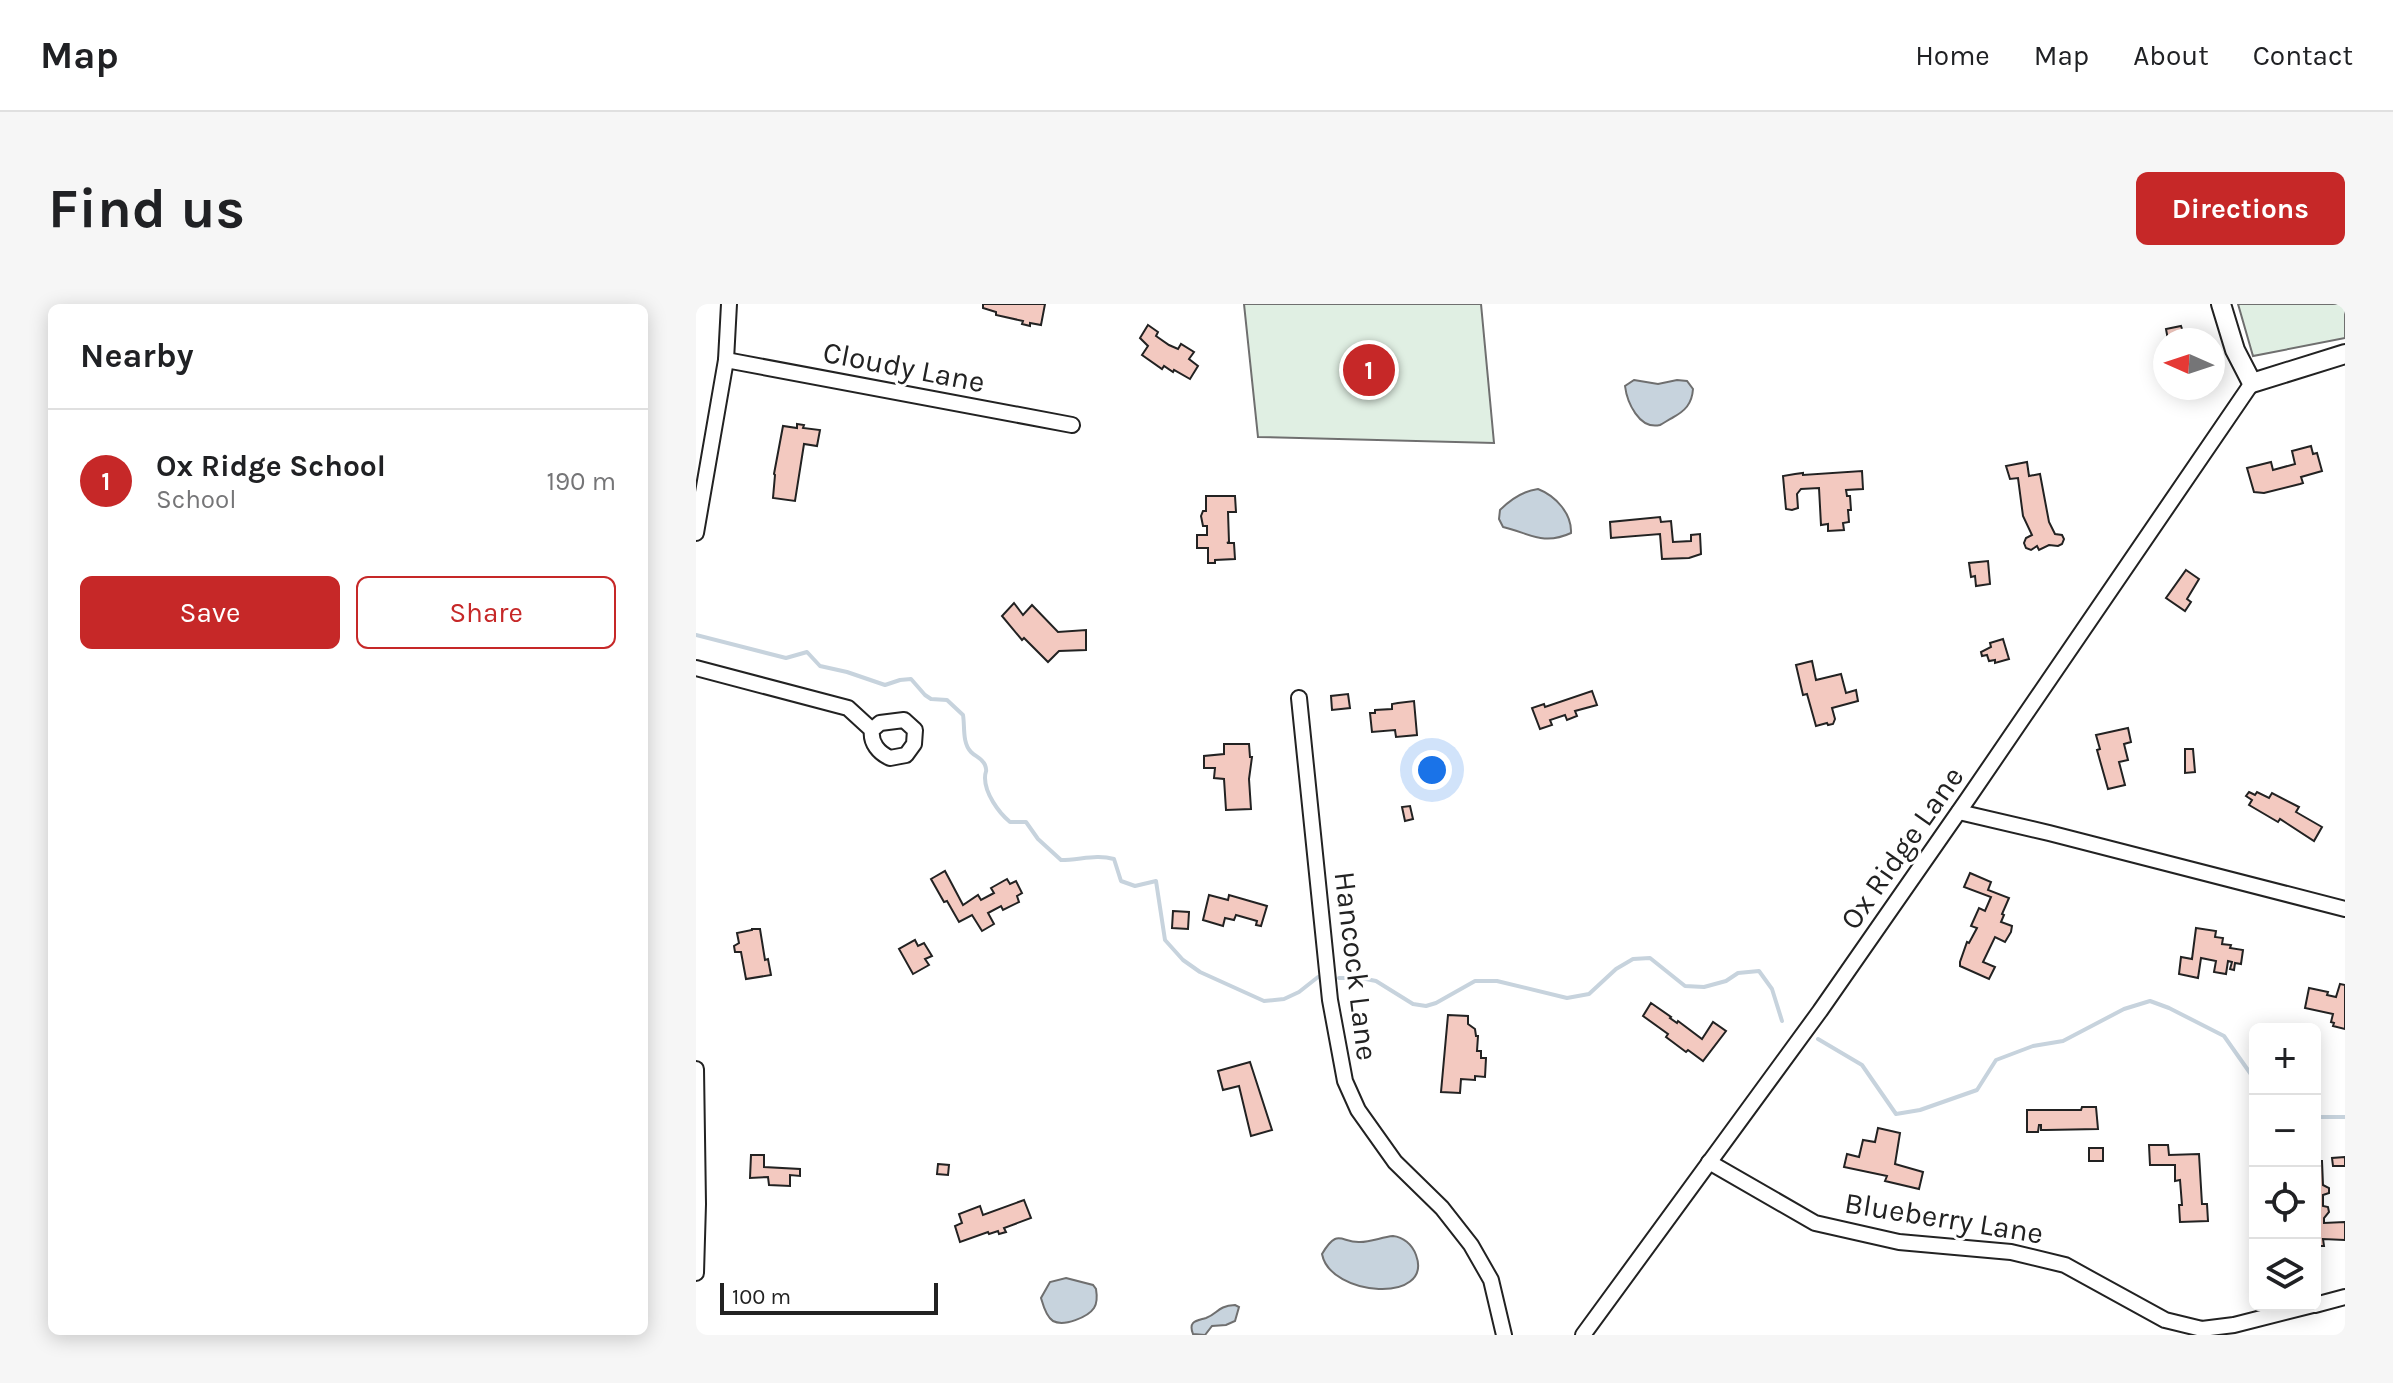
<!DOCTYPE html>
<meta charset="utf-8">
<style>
:root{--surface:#fff;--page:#f6f6f6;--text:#202124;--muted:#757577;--line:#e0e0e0;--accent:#c62828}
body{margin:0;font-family:Karla,sans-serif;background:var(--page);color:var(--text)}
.controls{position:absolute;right:24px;bottom:24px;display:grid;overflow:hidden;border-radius:12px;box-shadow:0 4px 20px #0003}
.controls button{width:72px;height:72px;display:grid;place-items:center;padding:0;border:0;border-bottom:2px solid var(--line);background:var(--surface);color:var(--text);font:40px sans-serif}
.compass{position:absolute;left:1457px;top:24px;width:72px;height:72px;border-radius:50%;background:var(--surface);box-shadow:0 4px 20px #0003;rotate:273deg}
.scale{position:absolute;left:24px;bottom:20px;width:218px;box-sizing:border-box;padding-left:8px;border:4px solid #222;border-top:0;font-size:22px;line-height:28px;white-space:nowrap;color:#222;-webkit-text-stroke:6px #fff;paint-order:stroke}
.you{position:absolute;left:736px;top:466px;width:28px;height:28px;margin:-20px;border:6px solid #fff;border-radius:50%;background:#1a73e8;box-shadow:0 0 0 12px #1a73e833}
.badge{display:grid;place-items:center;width:52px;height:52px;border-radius:50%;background:var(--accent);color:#fff;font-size:26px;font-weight:700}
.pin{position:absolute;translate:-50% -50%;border:4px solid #fff;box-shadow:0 2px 8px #0006}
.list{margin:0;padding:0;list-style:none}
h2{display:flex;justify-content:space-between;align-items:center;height:104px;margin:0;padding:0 32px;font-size:34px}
h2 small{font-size:26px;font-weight:400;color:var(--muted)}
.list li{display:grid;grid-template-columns:52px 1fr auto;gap:24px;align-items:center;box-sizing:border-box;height:144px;padding:0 32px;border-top:2px solid var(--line)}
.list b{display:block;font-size:30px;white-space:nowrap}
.list p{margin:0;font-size:26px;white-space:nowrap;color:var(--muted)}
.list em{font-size:26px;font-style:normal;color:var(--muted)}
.actions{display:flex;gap:16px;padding:24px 32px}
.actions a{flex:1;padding:18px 0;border:2px solid var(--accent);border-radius:12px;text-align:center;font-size:28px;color:var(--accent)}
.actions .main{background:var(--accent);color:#fff}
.icon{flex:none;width:44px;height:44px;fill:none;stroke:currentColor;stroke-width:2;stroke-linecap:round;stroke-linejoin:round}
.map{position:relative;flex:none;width:1649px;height:1031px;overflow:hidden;border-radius:12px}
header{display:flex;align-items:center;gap:48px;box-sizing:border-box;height:112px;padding:0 40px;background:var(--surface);border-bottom:2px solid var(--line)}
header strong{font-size:38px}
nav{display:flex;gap:44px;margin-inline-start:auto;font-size:28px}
.intro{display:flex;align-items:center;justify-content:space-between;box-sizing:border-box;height:192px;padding:0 48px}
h1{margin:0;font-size:56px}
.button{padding:20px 36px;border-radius:12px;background:var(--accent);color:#fff;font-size:28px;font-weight:700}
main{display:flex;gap:48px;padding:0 48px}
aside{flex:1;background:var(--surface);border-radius:12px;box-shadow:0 4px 20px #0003}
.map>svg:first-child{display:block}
.green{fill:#e0efe3;stroke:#6f6f6f;stroke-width:2}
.water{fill:#c7d3dd;stroke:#6f6f6f;stroke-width:2}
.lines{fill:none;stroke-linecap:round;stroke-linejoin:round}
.stream{stroke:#c7d3dd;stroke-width:4}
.building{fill:#f3c9c0;stroke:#222;stroke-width:2}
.street-casing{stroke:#222;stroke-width:18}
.secondary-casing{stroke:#222;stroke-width:22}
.street{stroke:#fff;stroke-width:14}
.secondary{stroke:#fff;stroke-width:18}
.labels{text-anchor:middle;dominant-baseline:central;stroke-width:6;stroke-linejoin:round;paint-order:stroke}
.street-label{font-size:30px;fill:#222;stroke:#fff}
</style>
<header>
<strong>Map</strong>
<nav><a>Home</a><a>Map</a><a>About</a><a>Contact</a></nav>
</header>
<div class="intro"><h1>Find us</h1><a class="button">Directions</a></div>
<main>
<aside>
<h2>Nearby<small></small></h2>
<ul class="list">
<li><span class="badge">1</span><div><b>Ox Ridge School</b><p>School</p></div><em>190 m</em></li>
</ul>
<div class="actions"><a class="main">Save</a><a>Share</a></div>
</aside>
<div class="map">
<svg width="1649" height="1031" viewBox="0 0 1649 1031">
<rect width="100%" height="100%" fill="#fff"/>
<g class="green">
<polygon points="548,0 785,0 798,139 562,133"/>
<polygon points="1542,0 1649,0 1649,34 1557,52"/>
</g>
<g class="water">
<path d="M938,76l24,4 19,-4 10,1 6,8c-1,15 -8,22 -21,29 -4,2 -8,5 -12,7 -21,5 -33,-23 -35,-39z"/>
<path d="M842,185c18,7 34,25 33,44 -28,13 -42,0 -68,-6l-4,-8 1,-9c11,-11 23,-19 38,-21z"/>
<path d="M697,932c10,1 19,8 23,19 18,49 -86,42 -94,-1 16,-27 19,-11 38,-12 11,0 22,-5 33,-6z"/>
<path d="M370,974l27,7 3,4c1,6 2,13 -2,19 -6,9 -30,19 -41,13 -7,-4 -10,-16 -12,-23l9,-16z"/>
<path d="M539,1001l4,2 -4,14 -9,4 -14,1 -7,9 -12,-1c-5,-13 3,-13 13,-16 12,-4 11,-12 29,-13z"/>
</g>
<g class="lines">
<g class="stream">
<path d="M0,331l90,23 21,-6 13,14 27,6 38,13 15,-5 11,-1 14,16 6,4 16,1 16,15c2,11 -1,28 8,37 5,5 11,6 14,13 3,8 0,4 0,13 0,15 13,34 25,44h16l12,17 23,21c19,0 35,-6 53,-1l7,22 14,5 21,-5 9,59 18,20 17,12 64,29 20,-2 15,-7 19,-15"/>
<polyline points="643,674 665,674 680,677 717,700 730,702 740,699 779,677 801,677 871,694 893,690 920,665 937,655 954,654 989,682 1008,683 1030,677 1042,669 1063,667 1076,685 1086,717"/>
<polyline points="1122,735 1166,761 1200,810 1224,806 1281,786 1300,756 1337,742 1367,737 1428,705 1454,697 1473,704 1528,732 1559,776"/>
<polyline points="1619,813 1649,813"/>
</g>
</g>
<g class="building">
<polygon points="287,0 349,0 345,21 334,19 334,22 326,20 327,17 300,11 300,8 287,4"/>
<polygon points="452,21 462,28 460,32 473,41 482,45 485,40 498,48 493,55 502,62 494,75 478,66 477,68 468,62 466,65 446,51 452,42 444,34"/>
<polygon points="1485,22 1490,36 1472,36 1470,25"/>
<polygon points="101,120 108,121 107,124 124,126 121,142 108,140 99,197 77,194 79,171 78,170 87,122 101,124"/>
<polygon points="1615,142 1617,150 1621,149 1626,167 1605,173 1607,179 1604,180 1568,189 1558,188 1551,164 1575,158 1577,166 1599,160 1596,147"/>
<polygon points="1331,158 1333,172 1344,170 1353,218 1359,230 1366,231 1368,235 1366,240 1362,242 1353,241 1343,246 1341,242 1335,246 1330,244 1328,239 1330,234 1336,231 1327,212 1322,174 1314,175 1310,162"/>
<polygon points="1166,167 1167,185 1150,186 1151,192 1154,192 1155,206 1152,206 1153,218 1147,219 1148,226 1132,227 1132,220 1125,221 1123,184 1105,185 1101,190 1102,204 1096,206 1090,205 1087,172 1099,170 1107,169 1107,171"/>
<polygon points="510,192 539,192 540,208 532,208 533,238 531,239 538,239 539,255 519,256 519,259 512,259 512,244 501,244 501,231 511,231 511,222 507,222 505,212 507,207 510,207"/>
<polygon points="964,213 965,218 975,217 977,238 995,237 995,231 1004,230 1005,250 993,254 966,255 964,230 915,234 914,218"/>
<polygon points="1292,257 1294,280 1280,282 1279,272 1275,273 1273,259"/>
<polygon points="1490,266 1503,275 1491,295 1495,298 1489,307 1470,294"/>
<polygon points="318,299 327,311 336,301 362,328 390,326 390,346 363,347 352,358 328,334 326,336 306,312"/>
<polygon points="1307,335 1313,355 1299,359 1299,356 1293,357 1291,351 1286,352 1285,348 1295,343 1294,339"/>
<polygon points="1116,357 1120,376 1145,370 1150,389 1160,386 1162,397 1136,404 1139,415 1137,420 1132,421 1131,419 1120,422 1111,390 1107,391 1100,361"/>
<polygon points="896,387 901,401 879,407 881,412 871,416 869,411 854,416 856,421 844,425 836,404 848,400 849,403"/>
<polygon points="652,390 654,404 636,406 635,392"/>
<polygon points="718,397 721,431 700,433 699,426 676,428 674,409 679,409 679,406 696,405 696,400 702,399"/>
<polygon points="1432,424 1435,438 1428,440 1432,456 1423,458 1429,481 1412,485 1401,446 1404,445 1400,431"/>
<polygon points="528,440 553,440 554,453 556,453 553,475 555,505 530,506 528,475 518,474 519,464 508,464 508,452 528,450"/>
<polygon points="1489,445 1497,445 1499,468 1489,469"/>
<polygon points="1553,488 1559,491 1561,488 1573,494 1576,489 1603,503 1600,508 1626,523 1618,537 1584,515 1582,518 1553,501 1556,496 1550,492"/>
<polygon points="714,502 717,515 709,517 706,503"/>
<polygon points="249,567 267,601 282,591 285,596 298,589 295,584 311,575 314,580 320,577 326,589 321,592 323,598 307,606 305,602 292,609 298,620 286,627 276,611 263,618 251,597 248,598 235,575"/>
<polygon points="1274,569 1295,578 1292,586 1313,594 1306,610 1308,611 1305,618 1316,622 1315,628 1309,638 1299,633 1287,658 1299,663 1293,675 1264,662 1264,658 1271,638 1273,639 1281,624 1275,622 1283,604 1289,607 1295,593 1268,583"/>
<polygon points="513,591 532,596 533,591 571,602 565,622 560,621 561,617 540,611 538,616 529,614 527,622 507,616"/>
<polygon points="477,607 493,608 492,625 476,624"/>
<polygon points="1500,624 1520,627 1519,633 1527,634 1526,640 1535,641 1534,644 1547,646 1545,660 1539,659 1538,666 1534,665 1536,658 1532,657 1530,670 1518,668 1520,657 1505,654 1502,674 1483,670 1485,653 1496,655"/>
<polygon points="56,625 64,625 69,656 72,655 75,671 50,675 45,648 39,648 38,642 43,639 41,629 56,626"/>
<polygon points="219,636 222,642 228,639 236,652 229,655 233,661 217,670 203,645"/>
<polygon points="1644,680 1649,681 1649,725 1637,722 1638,719 1635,718 1637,710 1609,704 1613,684 1632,688 1631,691 1640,693"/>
<polygon points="955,699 975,713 974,714 981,719 982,717 1006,735 1017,718 1030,727 1007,757 992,746 990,748 970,733 972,730 947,712"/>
<polygon points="752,711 772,712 772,720 779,725 780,732 782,732 781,747 785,747 785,754 790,754 789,773 779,772 779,776 765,775 764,789 745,788"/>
<polygon points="554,758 576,826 555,832 543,782 527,786 522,767"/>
<polygon points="1386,803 1400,803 1402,825 1350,826 1345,826 1345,821 1343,821 1342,828 1331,828 1331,806 1385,806"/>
<polygon points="1182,824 1204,829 1199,860 1227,868 1223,885 1189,877 1191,872 1148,863 1151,850 1163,853 1167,836 1179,838"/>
<polygon points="1453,841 1472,841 1473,851 1503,850 1506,900 1511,900 1512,917 1484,918 1483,901 1486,901 1484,876 1479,877 1479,861 1454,861"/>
<rect x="1393" y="844" width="14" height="13"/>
<polygon points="55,851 68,851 68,863 104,865 104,872 94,871 94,882 73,881 72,873 54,874"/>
<polygon points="1649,853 1649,862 1637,862 1636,854"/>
<polygon points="1619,857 1626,857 1627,881 1633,884 1633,889 1627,891 1627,902 1632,903 1633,908 1628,914 1628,919 1649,918 1649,936 1627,935 1628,942 1619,942"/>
<polygon points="242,860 253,861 252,871 241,870"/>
<polygon points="328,896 335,914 308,924 310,928 303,930 302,927 293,930 292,928 264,938 259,922 266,919 263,910 284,902 287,911"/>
</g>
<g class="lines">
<g class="street-casing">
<g id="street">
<polyline points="30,56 376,121"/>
<polyline points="0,229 30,56 33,0"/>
<path d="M0,364l152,40 24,22c-2,13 7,23 18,28l16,-3 8,-11 1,-14 -11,-10 -24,3 -8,7"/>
<polyline points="603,394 634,696 649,777 662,806 699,858 746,904 775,941 795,976 808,1031"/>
<polyline points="1263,508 1353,529 1649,605"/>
<polyline points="0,765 2,900 0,969"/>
<polyline points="1013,858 1119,919 1203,938 1315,948 1369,961 1469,1016 1506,1025 1538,1021 1617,1001"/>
<polyline points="1619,1001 1649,993"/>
<polyline points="887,1031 1124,707 1273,493 1556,79"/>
</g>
</g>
<g class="secondary-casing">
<polyline id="secondary" points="1525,0 1539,46 1556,79 1649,50"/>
</g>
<use href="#street" class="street"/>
<use href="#secondary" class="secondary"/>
</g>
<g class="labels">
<g class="street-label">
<text transform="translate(208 63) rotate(11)">Cloudy Lane</text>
<text transform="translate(1206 544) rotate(-55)">Ox Ridge Lane</text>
<text transform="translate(660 662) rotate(83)">Hancock Lane</text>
<text transform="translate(1248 914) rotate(9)">Blueberry Lane</text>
</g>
</g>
</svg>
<div class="controls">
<button>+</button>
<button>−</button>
<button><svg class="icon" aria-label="locate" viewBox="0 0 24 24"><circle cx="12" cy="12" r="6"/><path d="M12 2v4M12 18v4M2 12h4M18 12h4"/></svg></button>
<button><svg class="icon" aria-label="layers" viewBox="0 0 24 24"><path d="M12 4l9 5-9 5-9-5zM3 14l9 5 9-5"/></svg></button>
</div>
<svg class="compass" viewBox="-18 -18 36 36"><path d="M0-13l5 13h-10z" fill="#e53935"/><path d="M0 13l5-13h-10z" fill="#757577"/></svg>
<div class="scale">100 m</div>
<div class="you"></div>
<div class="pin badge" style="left:673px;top:66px">1</div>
</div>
</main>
